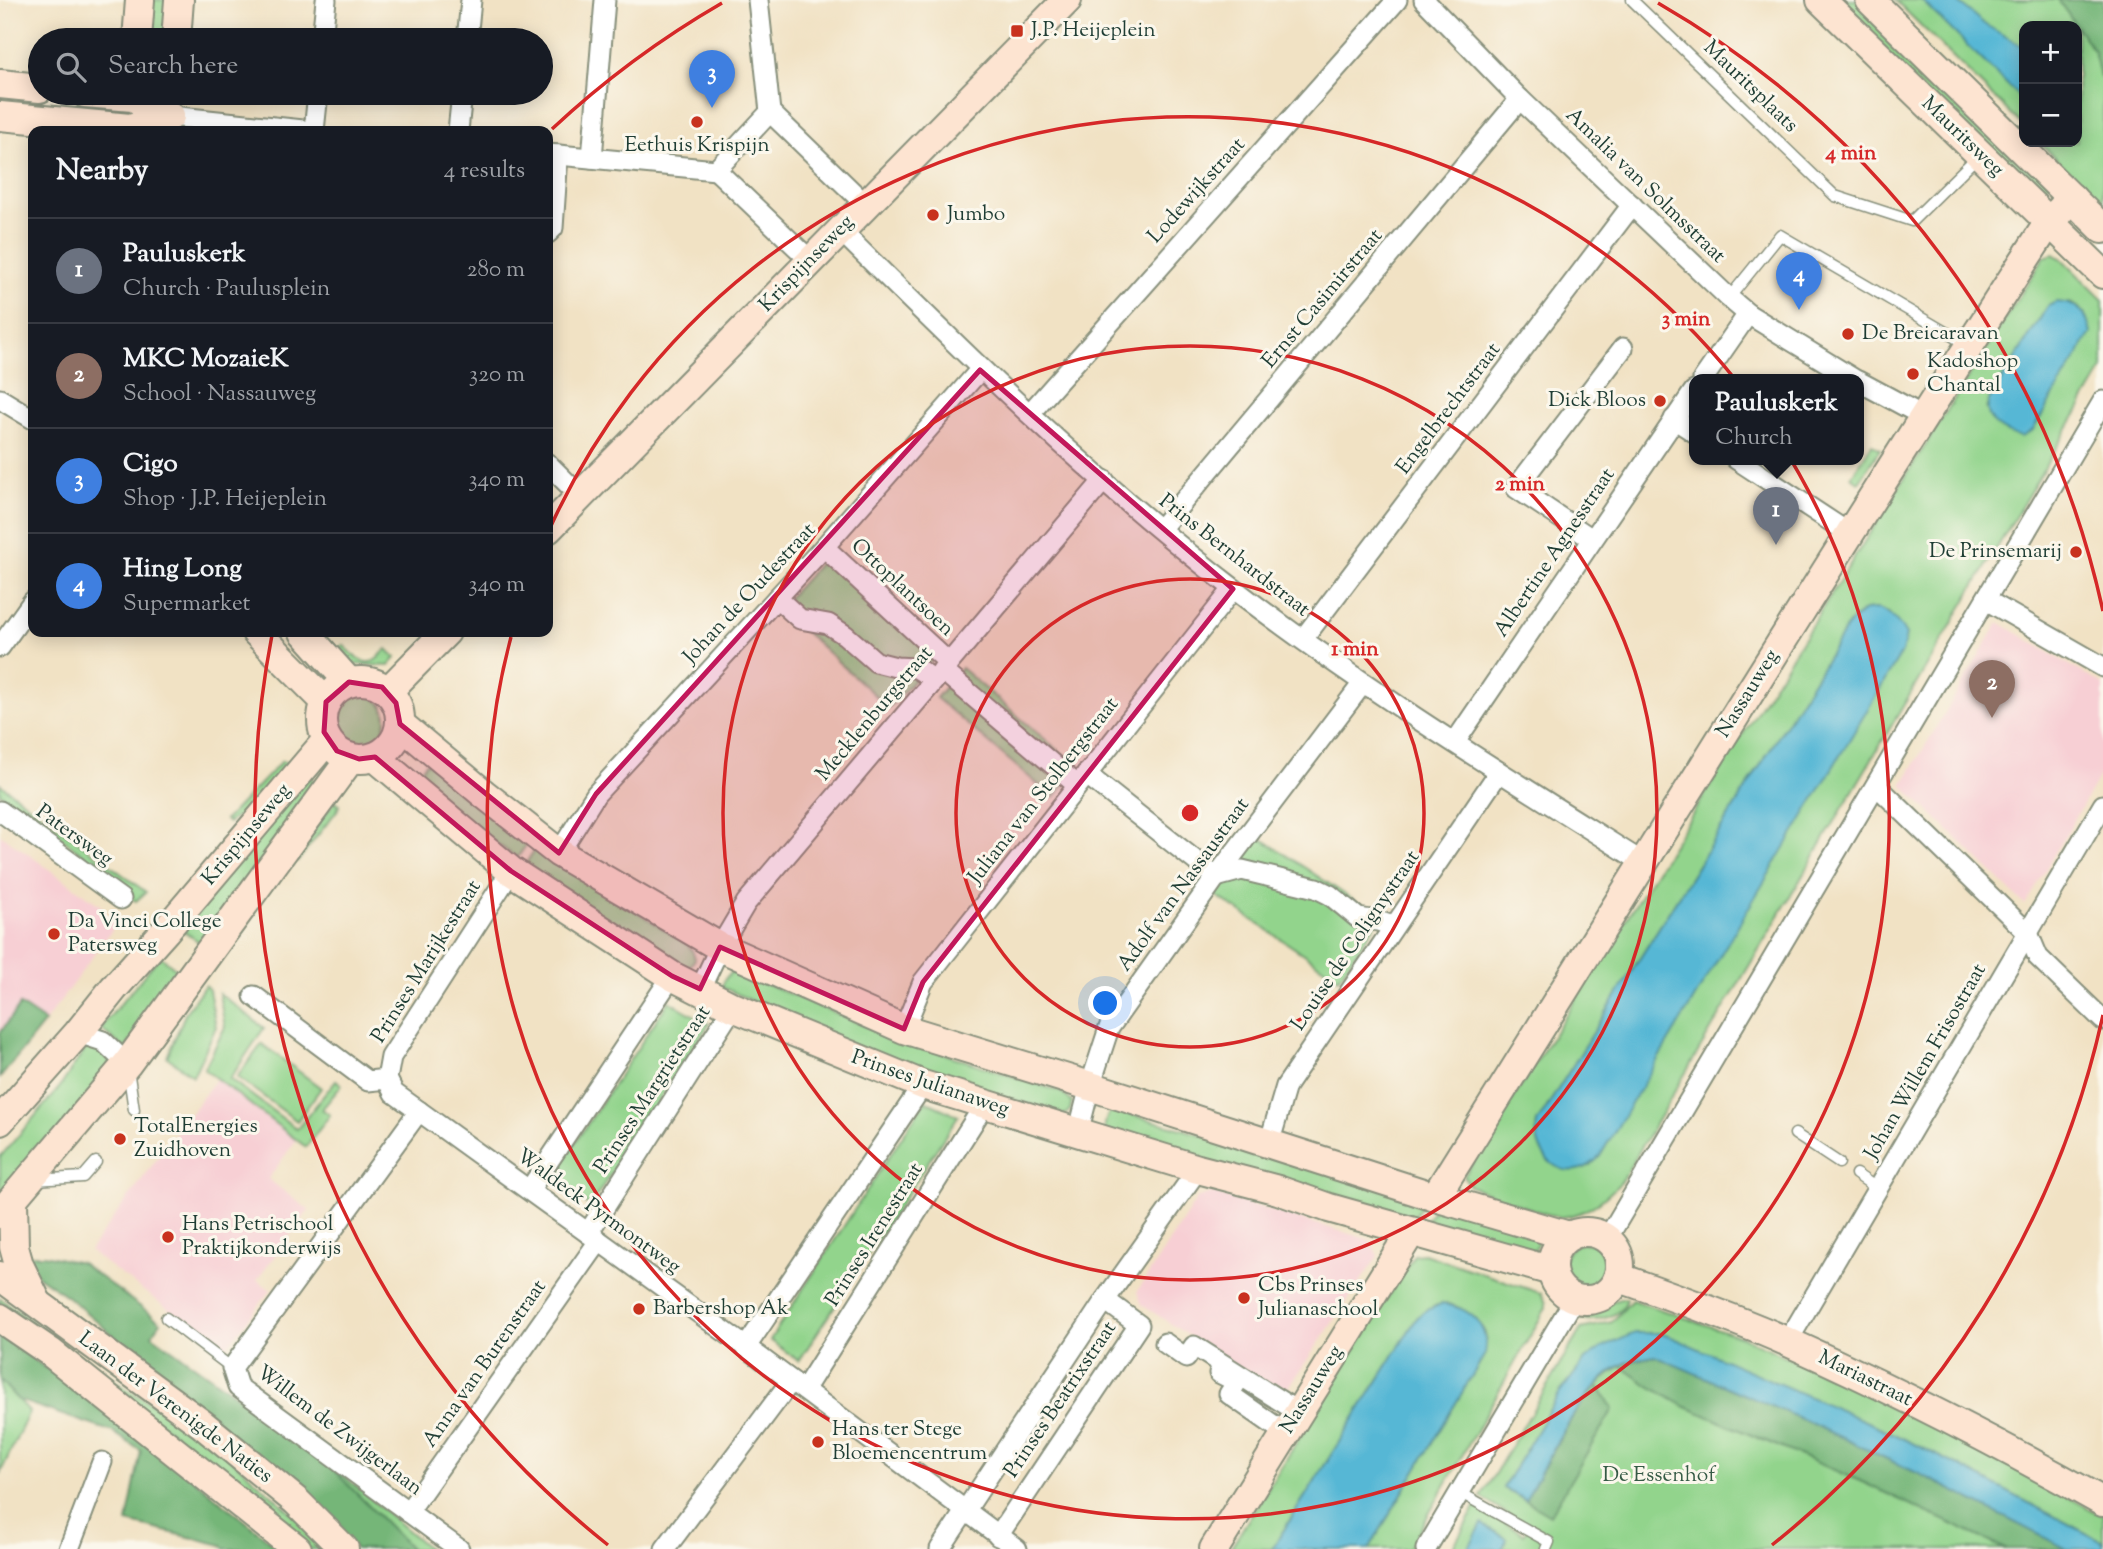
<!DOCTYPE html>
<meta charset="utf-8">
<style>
:root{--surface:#171b24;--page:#20242c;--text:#f1f3f6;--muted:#9ea1a6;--line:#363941;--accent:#2563eb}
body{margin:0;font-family:"Sorts Mill Goudy",serif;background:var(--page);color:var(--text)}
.controls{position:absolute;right:21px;top:21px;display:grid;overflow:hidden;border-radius:14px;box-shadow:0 4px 18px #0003}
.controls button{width:63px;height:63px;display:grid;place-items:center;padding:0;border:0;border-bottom:2px solid var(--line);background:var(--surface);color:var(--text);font:35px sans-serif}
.you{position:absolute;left:1106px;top:1004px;width:24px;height:24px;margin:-18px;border:5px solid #fff;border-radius:50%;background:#1a73e8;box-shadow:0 0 0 10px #1a73e833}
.badge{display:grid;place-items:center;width:46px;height:46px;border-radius:50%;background:var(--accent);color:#fff;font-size:23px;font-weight:700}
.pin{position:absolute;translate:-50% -58px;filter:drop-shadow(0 2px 4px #0008)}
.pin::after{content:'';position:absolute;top:37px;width:24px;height:21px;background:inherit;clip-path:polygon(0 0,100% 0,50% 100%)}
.popup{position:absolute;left:1689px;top:374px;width:175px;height:91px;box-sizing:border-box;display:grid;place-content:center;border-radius:14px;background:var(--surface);filter:drop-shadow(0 2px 5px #0005);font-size:23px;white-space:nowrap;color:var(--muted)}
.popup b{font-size:26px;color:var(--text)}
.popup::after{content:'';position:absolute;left:50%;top:100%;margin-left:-14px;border:14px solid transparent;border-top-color:var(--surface)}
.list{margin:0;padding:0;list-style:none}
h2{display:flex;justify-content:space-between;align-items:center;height:91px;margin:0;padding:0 28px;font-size:30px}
h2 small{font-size:23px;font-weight:400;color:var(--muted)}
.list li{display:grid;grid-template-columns:46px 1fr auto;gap:21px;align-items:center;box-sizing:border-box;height:105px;padding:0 28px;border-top:2px solid var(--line)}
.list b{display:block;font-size:26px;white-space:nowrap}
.list p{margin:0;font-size:23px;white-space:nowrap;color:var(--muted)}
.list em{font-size:23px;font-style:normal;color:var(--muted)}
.icon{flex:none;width:38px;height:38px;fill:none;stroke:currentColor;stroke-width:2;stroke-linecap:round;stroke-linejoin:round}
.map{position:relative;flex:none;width:2103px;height:1549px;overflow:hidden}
.search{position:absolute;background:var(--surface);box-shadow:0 4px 18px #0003;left:28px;top:28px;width:525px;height:77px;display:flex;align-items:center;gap:18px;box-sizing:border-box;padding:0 24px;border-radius:38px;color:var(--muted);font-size:26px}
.panel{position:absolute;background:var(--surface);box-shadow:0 4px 18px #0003;left:28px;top:126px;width:525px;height:511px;border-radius:14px}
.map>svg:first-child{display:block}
.built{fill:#f7cfd4}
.green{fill:#92d48c;stroke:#588860;stroke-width:2;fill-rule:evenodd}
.forest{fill:#75b678;stroke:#4a7a56;stroke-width:2}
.water{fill:#56b7d5;stroke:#3a7a84;stroke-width:2}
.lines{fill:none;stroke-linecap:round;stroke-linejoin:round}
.lane-casing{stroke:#88907c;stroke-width:13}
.street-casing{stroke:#88907c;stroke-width:23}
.secondary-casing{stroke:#88907c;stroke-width:32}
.lane{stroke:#fff;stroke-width:10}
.street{stroke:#fff;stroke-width:19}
.secondary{stroke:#fde4d1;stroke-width:28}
.marked{fill:#c2185b;fill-opacity:0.2;stroke:#c2185b;stroke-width:5;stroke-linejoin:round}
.ring{fill:none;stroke:#d62828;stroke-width:3.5}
.poi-dot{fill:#c8321e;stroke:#fbf7ec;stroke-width:2.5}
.labels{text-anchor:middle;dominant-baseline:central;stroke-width:6;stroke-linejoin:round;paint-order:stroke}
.poi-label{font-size:21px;fill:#1f3d34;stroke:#fbf7ec;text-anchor:start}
.street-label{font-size:21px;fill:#1f3d34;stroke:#fbf7ec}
.park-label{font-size:21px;fill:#365b46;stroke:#fbf7ec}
.centre{fill:#d62828;stroke:#fbf7ec;stroke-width:3.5}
.ring-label{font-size:21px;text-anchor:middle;font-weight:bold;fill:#d62828;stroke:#fbf7ec;stroke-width:6;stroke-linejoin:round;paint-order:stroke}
</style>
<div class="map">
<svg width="2103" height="1549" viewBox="0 0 2103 1549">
<rect width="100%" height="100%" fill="#fbf7ec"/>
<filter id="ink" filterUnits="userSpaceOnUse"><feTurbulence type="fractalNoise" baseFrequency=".0143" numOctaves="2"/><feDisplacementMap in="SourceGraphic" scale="14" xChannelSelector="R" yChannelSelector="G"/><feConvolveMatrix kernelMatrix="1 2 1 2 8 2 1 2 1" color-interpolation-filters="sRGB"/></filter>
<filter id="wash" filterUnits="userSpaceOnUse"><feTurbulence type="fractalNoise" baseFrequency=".00686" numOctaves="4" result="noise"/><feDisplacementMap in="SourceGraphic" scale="28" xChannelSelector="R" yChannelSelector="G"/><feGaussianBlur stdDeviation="1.57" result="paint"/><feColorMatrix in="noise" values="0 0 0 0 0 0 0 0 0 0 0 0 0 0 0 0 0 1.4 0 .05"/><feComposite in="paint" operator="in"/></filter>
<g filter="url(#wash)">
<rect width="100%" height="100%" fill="#f1e2c4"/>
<g class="built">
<polygon points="1999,622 2103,685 2103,770 2025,905 1902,785"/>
<polygon points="0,834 101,906 114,923 112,930 45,1022 20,1005 0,1033"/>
<polygon points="216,1079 297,1139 268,1179 309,1210 257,1280 271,1290 224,1350 89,1251"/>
<polygon points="1212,1193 1370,1240 1378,1256 1282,1397 1142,1305 1137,1292 1198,1197"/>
</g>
<g class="green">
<polygon points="145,0 172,0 168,40 141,40"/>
<polygon points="1831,0 1865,0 2050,183 2034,199"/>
<polygon points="1895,0 2103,0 2103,205 2039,142 2077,142 2077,26 2024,26 2024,127"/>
<path d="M2053,254l8,4 42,42v69l-482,813c-16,17 -34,33 -59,35 -12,1 -76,-25 -92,-31l-6,-10 580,-919zM2070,303l8,4 7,8 -99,94 3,-9 59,-94zM1878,609l11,4 17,22 -306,521 -9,9 -7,3 -48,-37 1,-8 313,-501 15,-12z"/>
<polygon points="1872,444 1880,449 1859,482 1851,477"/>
<polygon points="826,556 936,656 889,708 779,608"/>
<path d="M343,645c10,8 21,25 35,13 3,-3 5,-6 9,-9l9,9 -7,8 -41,-2 -13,-12z"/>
<polygon points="961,668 1079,768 1054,798 936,698"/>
<circle cx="361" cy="719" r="25"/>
<polygon points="282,761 291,765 262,798 228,823 225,820"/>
<polygon points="427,762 527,844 517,858 411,783"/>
<polygon points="307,774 320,787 202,944 181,929"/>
<polygon points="0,784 146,892 136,901 124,894 126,886 0,793"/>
<polygon points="335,801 339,805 338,809 298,861 293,860"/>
<polygon points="1253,833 1380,918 1339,978 1211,892"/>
<polygon points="536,847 687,944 692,950 695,959 690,966 683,968 522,870"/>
<polygon points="160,956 179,971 125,1049 102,1030 104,1024"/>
<polygon points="731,972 739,973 893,1037 1061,1092 1072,1102 1070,1110 1065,1115 884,1062 722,987 725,979"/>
<polygon points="205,985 209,990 216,1027 193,1076 167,1057 186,1012"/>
<polygon points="219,993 264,1028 230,1079 297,1129 336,1080 342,1085 322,1109 330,1115 306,1147 204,1069 225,1027"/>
<polygon points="669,1001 709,1024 590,1206 551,1179"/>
<polygon points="262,1044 321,1088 297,1121 237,1077"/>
<path d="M94,1047c14,4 15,11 17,24l-111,135v-49l60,-70 21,-32 5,-6z"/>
<polygon points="925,1101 958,1116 799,1361 770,1340"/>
<path d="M1112,1109l315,90 -18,24 -304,-92c-1,-9 1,-15 7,-22z"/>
<polygon points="1439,1202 1540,1235 1532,1259 1421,1227"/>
<circle cx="1586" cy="1266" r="23"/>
<path d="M1424,1254l117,39 5,10v5l-137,241h-40l116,-195c0,-5 2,-12 1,-17 -3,-17 -27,-34 -44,-33 -9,1 -18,8 -25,14l-145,231h-42l184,-294z"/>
<polygon points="0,1298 122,1386 207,1437 332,1549 308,1549 222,1469 0,1306"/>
<path d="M1627,1298c-4,20 -37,27 -53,19 4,-5 45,-19 53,-19z"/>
<path d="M1632,1300l110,37 190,85 171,94v26l-156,-82 -66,-32 -222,-95 -74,27 -26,34 -56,94 46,26 64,-105 -16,-24 24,-19c64,46 138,72 210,102 59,25 116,54 174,81h-503l5,-10 -24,-14 -15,24h-16l24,-43 48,28 4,-7 -47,-30 100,-168 31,-7z"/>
<polygon points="0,1380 29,1412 0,1474"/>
<polygon points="317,1453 429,1549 411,1549"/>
</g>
<g class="forest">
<polygon points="2058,0 2103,0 2103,78 2100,77 2094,51"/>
<polygon points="20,1005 45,1022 0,1078 0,1033"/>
<polygon points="23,1255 44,1255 81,1263 161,1322 152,1335 317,1453 411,1549 356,1549 107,1330 68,1297 35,1274"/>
<polygon points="0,1336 116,1417 280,1549 225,1549 222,1545 127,1522 141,1451 113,1432 18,1400 0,1380"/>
<polygon points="1655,1356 1806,1421 1930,1479 2067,1549 2005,1549 1860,1481 1686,1407 1646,1384 1621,1366 1629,1362"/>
<polygon points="1597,1385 1613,1409 1550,1515 1525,1500 1580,1404"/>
</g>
<g class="water">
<polygon points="1921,0 1956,0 1984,24 2024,47 2024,101"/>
<path d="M2056,302c21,1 31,10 35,31l-58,97 -11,7c-19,-4 -40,-16 -33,-37l59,-94z"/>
<path d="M1878,609c14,5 21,13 28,26l-4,17 -302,504c-28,32 -68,7 -63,-33l313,-501 15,-12z"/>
<path d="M1441,1304c30,3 48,21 44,50l-116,195h-97l145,-231 8,-7z"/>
<path d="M1635,1333h24l15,5 207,90 66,32 156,82v7h-36l-137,-70 -124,-58 -151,-65c-8,2 -18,2 -27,6 -46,19 -78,96 -103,138l-22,-12 56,-94 26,-34 16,-12z"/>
<polygon points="1482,1524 1507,1539 1502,1549 1468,1549"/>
</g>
</g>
<g filter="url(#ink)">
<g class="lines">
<g class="lane-casing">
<g id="lane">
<polyline points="1632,0 1835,196 1912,221 1979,155"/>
<polyline points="1729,298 1780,235 1966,344"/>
<polyline points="128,1069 134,1110"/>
<polyline points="1795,1134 1839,1163"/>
<polyline points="1856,1174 1878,1189"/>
<polyline points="35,1180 83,1177 96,1162"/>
<polyline points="166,1318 232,1368"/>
<polyline points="1459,1492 1549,1542 1546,1549"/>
</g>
</g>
<g class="street-casing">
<g id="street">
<polyline points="758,0 770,112"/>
<polyline points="1424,0 1520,99 1729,298 1748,314 1854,379"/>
<polyline points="322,40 326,0"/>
<polyline points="467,40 471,0"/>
<polyline points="770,112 866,205"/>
<polyline points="170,116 313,131"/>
<polyline points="314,131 318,93"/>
<polyline points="458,131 462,93"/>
<polyline points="548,154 716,170"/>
<polyline points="592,158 605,0"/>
<polyline points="716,170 811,261"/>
<polyline points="716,170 770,112"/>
<path d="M840,230c126,125 253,251 394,359 130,100 270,186 408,273"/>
<polyline points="548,233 553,228 558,155"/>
<polyline points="1703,379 1748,314"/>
<polyline points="1858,381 1925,417"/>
<polyline points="0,399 33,419"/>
<polyline points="1030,413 1397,0"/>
<polyline points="1674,419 1694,432"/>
<polyline points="1736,459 1850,534"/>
<polyline points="548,464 580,496"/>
<polyline points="1161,528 1520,99"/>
<polyline points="1592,539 1516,488 1623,348"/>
<polyline points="824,547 948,662"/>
<polyline points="777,598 800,619 828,624 845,635 876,662 896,667 916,668 934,679"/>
<polyline points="1986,600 2103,667"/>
<polyline points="1303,639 1632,205"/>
<polyline points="0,647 33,601"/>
<polyline points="942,670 1077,785"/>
<polyline points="1455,742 1694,391"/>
<polyline points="1086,774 1216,877 1242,870 1316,888 1330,895 1358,918 1378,921 1393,926"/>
<polyline points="1877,786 2028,933 2038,957 2103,1020"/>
<polyline points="0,811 121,899"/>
<polyline points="559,853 596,794 824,547 980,370"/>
<polyline points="700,989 720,947 746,903 1104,480"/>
<polyline points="254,996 368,1081 387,1079"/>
<polyline points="904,1029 923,982 1233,589"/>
<polyline points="78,1033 103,1041 127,1064"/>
<polyline points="387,1079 394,1093 419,1111 746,1347 1017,1549"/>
<polyline points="387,1079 391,1057 511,871"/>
<polyline points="419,1111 232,1368 238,1387 459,1549"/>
<polyline points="1078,1133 1090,1086 1109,1028 1216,877 1363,683"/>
<polyline points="1269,1144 1286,1086 1499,772"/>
<polyline points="530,1189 672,976"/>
<polyline points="588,1233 733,1007"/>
<polyline points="1607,1239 2103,401"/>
<polyline points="1788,1341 2103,805"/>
<polyline points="1165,1343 1186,1358 1194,1346 1298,1412"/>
<polyline points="746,1347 923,1085"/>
<polyline points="1219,1373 1237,1382 1229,1394 1285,1433"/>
<polyline points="804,1390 985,1104"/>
<polyline points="408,1512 599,1241"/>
<polyline points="998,1536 1139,1325 1105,1300"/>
<polyline points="69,1549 102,1462"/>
<polyline points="665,1549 791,1381"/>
<polyline points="940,1549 1105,1300 1198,1169"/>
<polyline points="1426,1549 1575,1298"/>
</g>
</g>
<g class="secondary-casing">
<g id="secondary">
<polyline points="1821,0 2103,274"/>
<polyline points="1870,0 2103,229"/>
<polyline points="137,40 140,0"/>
<polyline points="176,40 179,0"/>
<polyline points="0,84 40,88"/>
<polyline points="85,93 133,97 170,116"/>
<polyline points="0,116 130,128 170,116"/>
<polyline points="548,529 1067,0"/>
<polyline points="256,632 326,702"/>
<polyline points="304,632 349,682"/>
<circle cx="361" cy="720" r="39"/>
<polyline points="388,691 446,632"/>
<polyline points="400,724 484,794 559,853 720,947 904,1029 1090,1086 1435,1197 1569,1236"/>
<polyline points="375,757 511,871 672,976 733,1007 923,1085 1198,1169 1278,1190 1329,1208 1552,1271"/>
<polyline points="0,1121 78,1033 114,988 166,930 327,740"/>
<path d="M1435,1197c204,-326 405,-653 614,-975l23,-24"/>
<polyline points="13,1200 14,1247 19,1265 36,1300"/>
<polyline points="0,1214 127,1064 351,758"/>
<circle cx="1586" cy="1266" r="34"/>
<polyline points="0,1276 202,1424 296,1501 344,1549"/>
<path d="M1618,1277c57,21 115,40 170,65 107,48 212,102 315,160"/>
<polyline points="0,1318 50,1352 297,1549"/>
<polyline points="1214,1549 1411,1232"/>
</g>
</g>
<use href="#lane" class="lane"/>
<use href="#street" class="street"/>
<use href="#secondary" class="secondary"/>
</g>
</g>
<path class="marked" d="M980,370l253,219 -310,393 -19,47 -184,-82 -20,42 -28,-13 -161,-105 -136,-114 -16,2 -22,-8 -13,-19 2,-30 23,-20 33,5 14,16 4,21 159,129 37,-59z"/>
<g class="ring">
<circle cx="1190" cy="813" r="234"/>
<circle cx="1190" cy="813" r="467"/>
<path d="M550 528A701 701 0 1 1 511 637"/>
<path d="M2103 1015A935 935 0 0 1 1772 1545M608 1545A935 935 0 0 1 272 635M552 129A935 935 0 0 1 722 3M1658 3A935 935 0 0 1 2103 611"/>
</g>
<g class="poi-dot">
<rect x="1010" y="24" width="14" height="14" rx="3.5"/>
<circle cx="697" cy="122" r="7"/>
<circle cx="933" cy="215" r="7"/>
<circle cx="1848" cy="334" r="7"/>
<circle cx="1913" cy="374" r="7"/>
<circle cx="1660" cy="401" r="7"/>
<circle cx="2076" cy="552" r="7"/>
<circle cx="54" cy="934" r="7"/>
<circle cx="120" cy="1139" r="7"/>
<circle cx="168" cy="1237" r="7"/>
<circle cx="1244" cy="1298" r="7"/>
<circle cx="639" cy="1309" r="7"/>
<circle cx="818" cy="1442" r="7"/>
</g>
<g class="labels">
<g class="poi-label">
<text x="1031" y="31">J.P. Heijeplein</text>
<text x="697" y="146" text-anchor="middle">Eethuis Krispijn</text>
<text x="947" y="215">Jumbo</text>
<text x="1862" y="334">De Breicaravan</text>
<text x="1927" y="362">Kadoshop<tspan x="1927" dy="24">Chantal</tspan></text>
<text x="1646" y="401" text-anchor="end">Dick Bloos</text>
<text x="2062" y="552" text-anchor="end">De Prinsemarij</text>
<text x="68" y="922">Da Vinci College<tspan x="68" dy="24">Patersweg</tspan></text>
<text x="134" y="1127">TotalEnergies<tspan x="134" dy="24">Zuidhoven</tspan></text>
<text x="182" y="1225">Hans Petrischool<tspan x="182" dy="24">Praktijkonderwijs</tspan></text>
<text x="1258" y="1286">Cbs Prinses<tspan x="1258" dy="24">Julianaschool</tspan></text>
<text x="653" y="1309">Barbershop Ak</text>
<text x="832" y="1430">Hans ter Stege<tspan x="832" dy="24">Bloemencentrum</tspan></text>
</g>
<g class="street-label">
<text transform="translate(1750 87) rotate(44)">Mauritsplaats</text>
<text transform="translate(1962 137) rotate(44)">Mauritsweg</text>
<text transform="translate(1645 186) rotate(44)">Amalia van Solmsstraat</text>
<text transform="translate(1197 191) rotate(-48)">Lodewijkstraat</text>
<text transform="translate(807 264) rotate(-46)">Krispijnseweg</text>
<text transform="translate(1323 299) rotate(-50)">Ernst Casimirstraat</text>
<text transform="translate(1449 409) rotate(-53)">Engelbrechtstraat</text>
<text transform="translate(1555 553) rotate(-56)">Albertine Agnesstraat</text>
<text transform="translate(1234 556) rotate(38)">Prins Bernhardstraat</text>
<text transform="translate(902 588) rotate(43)">Ottoplantsoen</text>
<text transform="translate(750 594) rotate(-47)">Johan de Oudestraat</text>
<text transform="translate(1748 694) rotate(-58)">Nassauweg</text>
<text transform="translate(875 714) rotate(-50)">Mecklenburgstraat</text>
<text transform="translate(1044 791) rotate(-52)">Juliana van Stolbergstraat</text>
<text transform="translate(247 835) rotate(-50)">Krispijnseweg</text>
<text transform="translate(74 836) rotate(36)">Patersweg</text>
<text transform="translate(1184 885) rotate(-54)">Adolf van Nassaustraat</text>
<text transform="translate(1356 941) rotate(-56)">Louise de Colignystraat</text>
<text transform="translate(427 962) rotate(-58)">Prinses Marijkestraat</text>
<text transform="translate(1926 1062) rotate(-60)">Johan Willem Frisostraat</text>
<text transform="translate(930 1084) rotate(19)">Prinses Julianaweg</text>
<text transform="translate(653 1090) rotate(-57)">Prinses Margrietstraat</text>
<text transform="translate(598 1212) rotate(36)">Waldeck Pyrmontweg</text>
<text transform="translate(875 1235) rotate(-58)">Prinses Irenestraat</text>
<text transform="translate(485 1364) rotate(-55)">Anna van Burenstraat</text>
<text transform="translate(1865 1379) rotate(26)">Mariastraat</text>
<text transform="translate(1312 1390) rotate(-58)">Nassauweg</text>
<text transform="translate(1061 1400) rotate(-56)">Prinses Beatrixstraat</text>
<text transform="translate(175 1408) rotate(37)">Laan der Verenigde Naties</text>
<text transform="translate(339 1431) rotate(37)">Willem de Zwijgerlaan</text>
</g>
<g class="park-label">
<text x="1659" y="1476">De Essenhof</text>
</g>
</g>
<circle cx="1190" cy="813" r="10" class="centre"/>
<g class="ring-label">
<text x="1851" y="159">4 min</text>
<text x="1686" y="325">3 min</text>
<text x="1520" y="490">2 min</text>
<text x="1355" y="655">1 min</text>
</g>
</svg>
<div class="controls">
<button>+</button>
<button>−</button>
</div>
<div class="you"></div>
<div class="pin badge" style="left:1776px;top:545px;background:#6b7280">1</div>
<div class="popup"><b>Pauluskerk</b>Church</div>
<div class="pin badge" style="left:1992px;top:718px;background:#8d6e63">2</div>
<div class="pin badge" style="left:712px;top:108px;background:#3f7fe0">3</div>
<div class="pin badge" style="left:1799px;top:310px;background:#3f7fe0">4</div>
<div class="search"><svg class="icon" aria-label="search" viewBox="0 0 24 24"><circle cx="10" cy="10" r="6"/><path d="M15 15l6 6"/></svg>Search here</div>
<section class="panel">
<h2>Nearby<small>4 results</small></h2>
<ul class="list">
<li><span class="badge" style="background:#6b7280">1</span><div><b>Pauluskerk</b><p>Church · Paulusplein</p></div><em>280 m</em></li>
<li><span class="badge" style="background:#8d6e63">2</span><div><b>MKC MozaieK</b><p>School · Nassauweg</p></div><em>320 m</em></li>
<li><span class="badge" style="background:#3f7fe0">3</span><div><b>Cigo</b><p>Shop · J.P. Heijeplein</p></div><em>340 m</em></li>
<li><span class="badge" style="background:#3f7fe0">4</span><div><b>Hing Long</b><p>Supermarket</p></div><em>340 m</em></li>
</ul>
</section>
</div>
